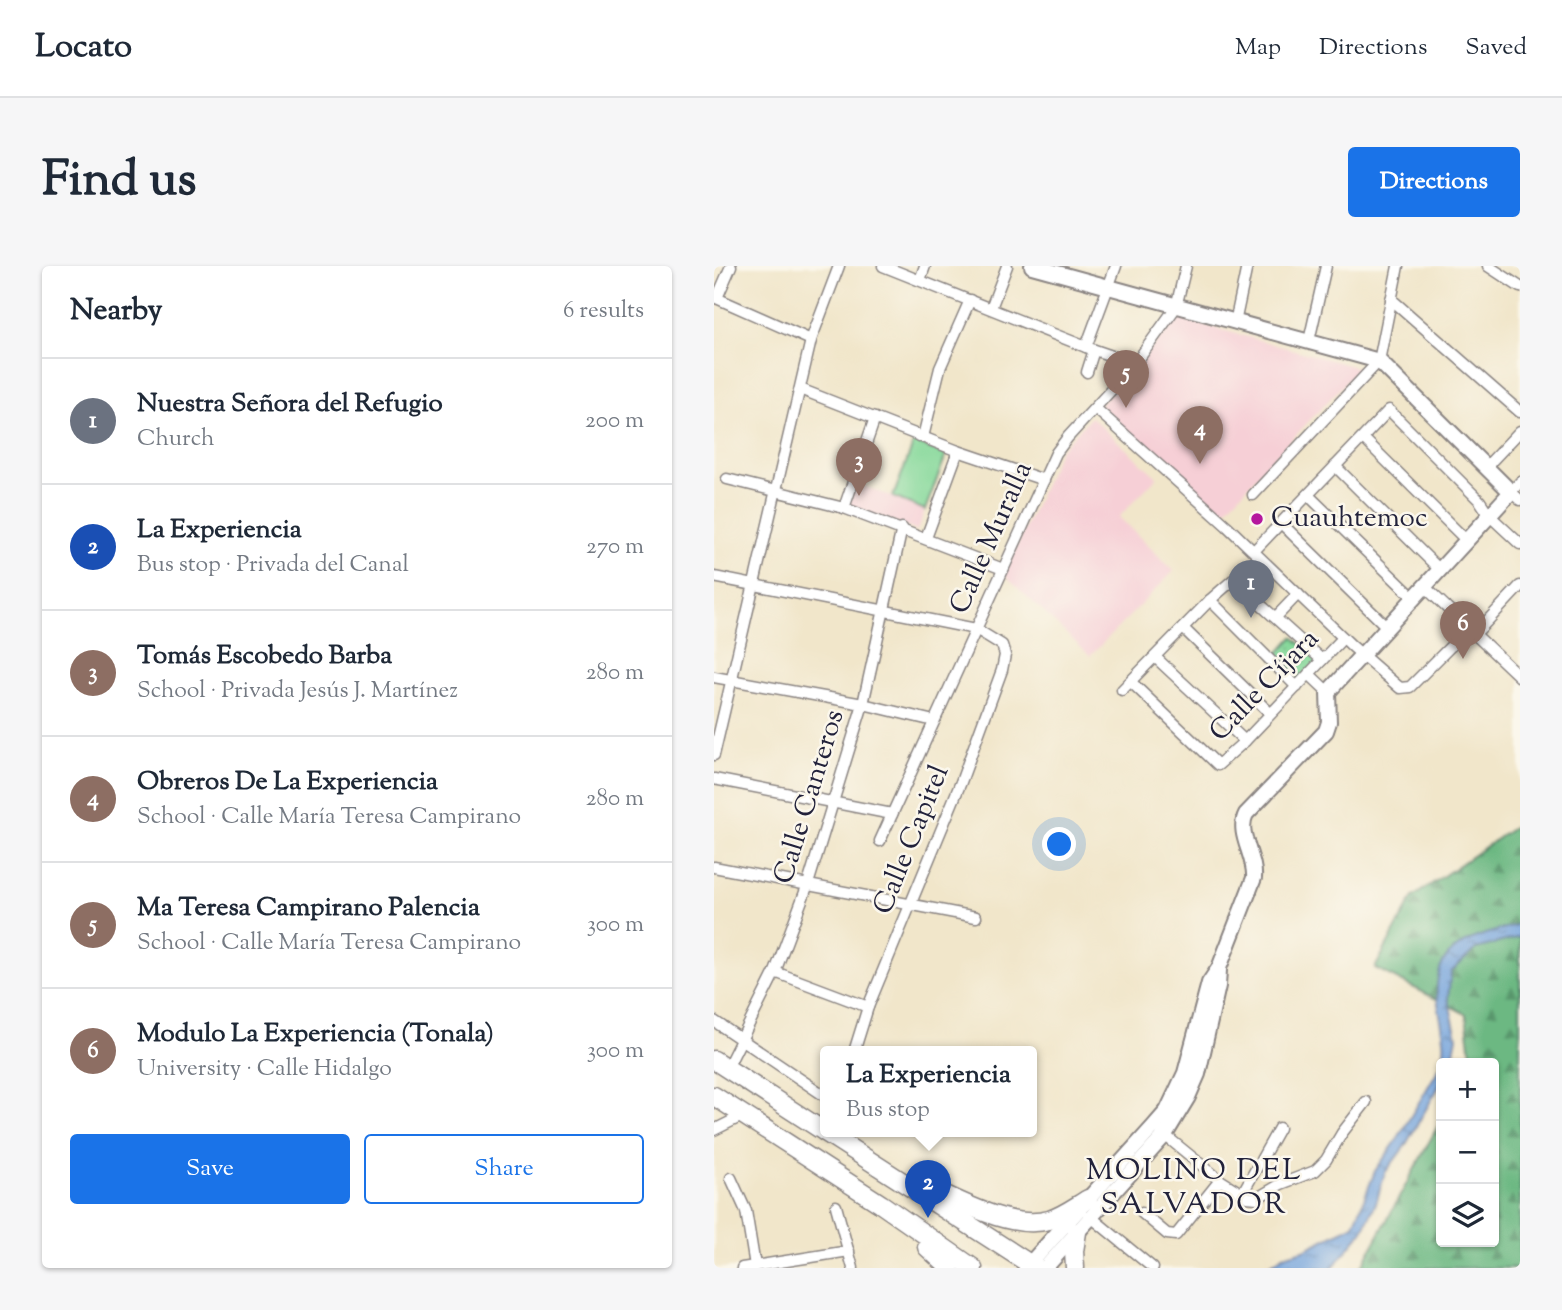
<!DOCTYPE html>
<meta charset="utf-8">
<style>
:root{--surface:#fff;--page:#f6f6f7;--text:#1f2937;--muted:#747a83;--line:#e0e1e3;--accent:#1a73e8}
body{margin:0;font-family:"Sorts Mill Goudy",serif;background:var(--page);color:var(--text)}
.controls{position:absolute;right:21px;bottom:21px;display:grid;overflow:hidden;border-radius:7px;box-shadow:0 2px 5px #0004}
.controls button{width:63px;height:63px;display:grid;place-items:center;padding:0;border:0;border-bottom:2px solid var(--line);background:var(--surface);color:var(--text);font:35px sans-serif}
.you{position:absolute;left:346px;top:579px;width:24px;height:24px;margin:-18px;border:5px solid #fff;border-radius:50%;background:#1a73e8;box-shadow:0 0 0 10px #1a73e833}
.badge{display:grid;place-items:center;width:46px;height:46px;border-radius:50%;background:var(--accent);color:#fff;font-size:23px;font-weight:700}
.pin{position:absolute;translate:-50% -58px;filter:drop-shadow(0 2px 4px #0008)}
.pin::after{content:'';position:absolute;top:37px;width:24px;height:21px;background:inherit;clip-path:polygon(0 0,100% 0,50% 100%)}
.popup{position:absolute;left:106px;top:780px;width:217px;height:91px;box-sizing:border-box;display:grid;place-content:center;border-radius:7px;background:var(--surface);filter:drop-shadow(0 2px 5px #0005);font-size:23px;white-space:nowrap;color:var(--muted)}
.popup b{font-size:26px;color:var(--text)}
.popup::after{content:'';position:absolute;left:50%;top:100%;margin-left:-14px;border:14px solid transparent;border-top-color:var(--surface)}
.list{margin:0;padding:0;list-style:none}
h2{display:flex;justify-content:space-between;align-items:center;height:91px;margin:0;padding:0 28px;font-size:30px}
h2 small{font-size:23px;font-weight:400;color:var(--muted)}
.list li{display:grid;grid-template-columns:46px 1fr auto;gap:21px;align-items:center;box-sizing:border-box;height:126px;padding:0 28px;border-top:2px solid var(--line)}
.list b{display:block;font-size:26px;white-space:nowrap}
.list p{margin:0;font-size:23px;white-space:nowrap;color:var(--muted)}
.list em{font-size:23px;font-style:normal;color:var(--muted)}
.actions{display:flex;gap:14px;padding:21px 28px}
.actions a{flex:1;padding:16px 0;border:2px solid var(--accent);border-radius:7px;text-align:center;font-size:24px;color:var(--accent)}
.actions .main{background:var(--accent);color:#fff}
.icon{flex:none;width:38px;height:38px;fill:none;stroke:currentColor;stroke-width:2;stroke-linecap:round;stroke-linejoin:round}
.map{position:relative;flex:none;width:806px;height:1002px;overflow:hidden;border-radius:7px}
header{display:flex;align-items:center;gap:42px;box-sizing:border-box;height:98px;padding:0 35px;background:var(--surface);border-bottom:2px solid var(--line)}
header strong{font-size:33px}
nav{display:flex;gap:38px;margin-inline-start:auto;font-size:24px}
.intro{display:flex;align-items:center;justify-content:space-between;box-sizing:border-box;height:168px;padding:0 42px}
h1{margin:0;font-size:49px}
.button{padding:18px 32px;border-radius:7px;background:var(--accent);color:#fff;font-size:24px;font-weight:700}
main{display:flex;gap:42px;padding:0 42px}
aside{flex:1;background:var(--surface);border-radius:7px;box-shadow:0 2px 5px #0004}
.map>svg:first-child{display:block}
.built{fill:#f6cfd6}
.grass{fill:url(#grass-dots);stroke:#547d6a;stroke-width:2}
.forest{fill:url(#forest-firs);stroke:#476d5e;stroke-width:2}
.pitch{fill:#85d89a;stroke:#547d6a;stroke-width:2}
.water{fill:url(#water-ripples);stroke:#4a628b;stroke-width:2}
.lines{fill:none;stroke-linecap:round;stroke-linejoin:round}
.street-casing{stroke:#8a8482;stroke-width:13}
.secondary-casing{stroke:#8a8482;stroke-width:18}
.highway-casing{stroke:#8a8482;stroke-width:21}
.street{stroke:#fff;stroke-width:10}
.secondary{stroke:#fff;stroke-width:14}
.highway{stroke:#fff;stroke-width:18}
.poi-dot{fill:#b5179e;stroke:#fbf7ec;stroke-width:2.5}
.labels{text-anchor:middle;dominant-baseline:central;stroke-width:5;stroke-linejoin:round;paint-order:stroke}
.poi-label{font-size:28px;fill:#22223b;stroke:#fbf7ec;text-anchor:start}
.street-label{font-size:28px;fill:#22223b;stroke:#fbf7ec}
.neighbourhood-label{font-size:30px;letter-spacing:2px;fill:#22223b;stroke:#fbf7ec}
</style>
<header>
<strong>Locato</strong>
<nav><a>Map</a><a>Directions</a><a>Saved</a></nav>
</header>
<div class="intro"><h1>Find us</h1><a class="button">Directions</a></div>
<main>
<aside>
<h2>Nearby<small>6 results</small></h2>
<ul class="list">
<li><span class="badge" style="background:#6b7280">1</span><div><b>Nuestra Señora del Refugio</b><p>Church</p></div><em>200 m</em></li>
<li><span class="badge" style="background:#1a4fb4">2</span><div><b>La Experiencia</b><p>Bus stop · Privada del Canal</p></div><em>270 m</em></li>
<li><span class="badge" style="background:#8d6e63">3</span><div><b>Tomás Escobedo Barba</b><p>School · Privada Jesús J. Martínez</p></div><em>280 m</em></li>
<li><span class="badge" style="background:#8d6e63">4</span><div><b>Obreros De La Experiencia</b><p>School · Calle María Teresa Campirano</p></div><em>280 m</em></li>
<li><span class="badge" style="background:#8d6e63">5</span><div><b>Ma Teresa Campirano Palencia</b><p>School · Calle María Teresa Campirano</p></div><em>300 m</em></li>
<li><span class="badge" style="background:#8d6e63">6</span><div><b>Modulo La Experiencia (Tonala)</b><p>University · Calle Hidalgo</p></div><em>300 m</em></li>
</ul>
<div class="actions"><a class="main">Save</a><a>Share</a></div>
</aside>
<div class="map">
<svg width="806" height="1002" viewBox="0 0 806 1002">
<defs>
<pattern id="grass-dots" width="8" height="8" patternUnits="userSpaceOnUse" patternTransform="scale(1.75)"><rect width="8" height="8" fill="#85d89a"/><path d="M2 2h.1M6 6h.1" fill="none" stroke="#73b986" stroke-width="1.8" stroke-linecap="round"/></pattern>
<pattern id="forest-firs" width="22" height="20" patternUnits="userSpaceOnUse" patternTransform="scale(1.75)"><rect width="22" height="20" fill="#6cb882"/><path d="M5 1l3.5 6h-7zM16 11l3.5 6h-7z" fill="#58956c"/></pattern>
<pattern id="water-ripples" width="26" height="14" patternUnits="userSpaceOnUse" patternTransform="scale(1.75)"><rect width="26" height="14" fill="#71a1db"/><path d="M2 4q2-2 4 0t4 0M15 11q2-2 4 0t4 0" fill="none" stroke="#5c83b3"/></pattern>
</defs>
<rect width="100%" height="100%" fill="#fbf7ec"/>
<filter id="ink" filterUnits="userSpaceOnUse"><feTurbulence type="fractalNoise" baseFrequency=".0143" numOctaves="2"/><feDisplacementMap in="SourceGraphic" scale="14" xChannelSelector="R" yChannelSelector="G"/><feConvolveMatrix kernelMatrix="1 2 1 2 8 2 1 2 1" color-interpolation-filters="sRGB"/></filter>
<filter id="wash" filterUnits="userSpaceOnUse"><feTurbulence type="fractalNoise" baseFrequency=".00686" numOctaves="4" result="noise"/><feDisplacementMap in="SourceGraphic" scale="28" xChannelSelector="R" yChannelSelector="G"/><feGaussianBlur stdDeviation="1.57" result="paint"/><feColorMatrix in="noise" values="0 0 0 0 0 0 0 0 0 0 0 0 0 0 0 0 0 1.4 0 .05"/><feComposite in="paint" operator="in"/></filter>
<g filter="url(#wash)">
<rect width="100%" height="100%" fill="#f1e6ca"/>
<g class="built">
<polygon points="465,52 645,102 507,249 385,140"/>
<polygon points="377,151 443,211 405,251 460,305 376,390 290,309 345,185"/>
<polygon points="142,217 211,244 203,265 134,240"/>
</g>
<polygon class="grass" points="579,371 605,395 582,419 559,393"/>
<polygon class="forest" points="803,559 806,561 806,1002 647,1002 727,854 727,976 780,976 780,797 758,797 752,748 661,702 699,631"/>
<polygon class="pitch" points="200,176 232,189 211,244 179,231"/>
<g class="water">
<path d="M806,658v13l-44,12 -25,23 -3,26 9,39 -5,26h-10c5,-17 1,-31 -2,-48 -15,-68 26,-76 80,-91z"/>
<polygon points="727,799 727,817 691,880 671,907 662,937 649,965 618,1002 552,1002 569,990 590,984 640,959 661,905 681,877"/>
</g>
</g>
<g filter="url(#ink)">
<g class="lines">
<g class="street-casing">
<g id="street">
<polyline points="169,0 372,81 421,98"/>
<polyline points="774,0 806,21"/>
<polyline points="206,14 211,0"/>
<polyline points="0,31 97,74"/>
<polyline points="3,32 17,0"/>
<polyline points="677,33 806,146"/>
<polyline points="277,42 293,0"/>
<polyline points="521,57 533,0"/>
<polyline points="595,75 612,0"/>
<polyline points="372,81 402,0"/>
<polyline points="373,106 380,84"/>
<polyline points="86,123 244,185 330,214"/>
<polyline points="381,142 513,260 639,381 686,422 696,421 755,362"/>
<polyline points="209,171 226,102 256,34"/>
<polyline points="649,172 753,275"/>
<polyline points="621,200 726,304"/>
<polyline points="772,201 806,165"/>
<polyline points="13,213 130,242 289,303"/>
<polyline points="797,226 806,216"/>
<polyline points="797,226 806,234"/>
<polyline points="539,229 665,95 684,0"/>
<polyline points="594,229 700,332"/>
<polyline points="130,242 161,152"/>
<polyline points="567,257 673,361"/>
<polyline points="212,272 244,185"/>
<polyline points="540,285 675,144 766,235 776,250 806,278"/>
<polyline points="0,311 262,363 288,379 291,389 288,404 247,516 154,741 140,786"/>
<polyline points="711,321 806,411"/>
<polyline points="496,334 583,421"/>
<polyline points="562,351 584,328"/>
<polyline points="469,362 556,447"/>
<polyline points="761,368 806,320"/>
<polyline points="441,391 531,475"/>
<polyline points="595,408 614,426"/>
<polyline points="0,411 149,438 220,455"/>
<polyline points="417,416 504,499 531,475 629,372"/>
<polyline points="408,424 496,334 519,314 608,394"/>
<polyline points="0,489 97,74 125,0"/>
<polyline points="0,513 178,548"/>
<polyline points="166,575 342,187 354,171 421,98 462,41 472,0"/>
<polyline points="0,601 262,651"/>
<polyline points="61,706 154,741"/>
<polyline points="0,755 111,830"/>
<polyline points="13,802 61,706 94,618 149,438 188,262"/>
<polyline points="0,864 30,849"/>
<polyline points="447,866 506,914 533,931 543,932 567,918 601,905 612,894 628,867 652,836"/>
<polyline points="17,912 32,945 41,1000"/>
<polyline points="528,928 565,862"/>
<polyline points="122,940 139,1002"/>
<polyline points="428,947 453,968 462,969 506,914"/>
<polyline points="377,951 439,1002"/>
<polyline points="28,1002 135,985"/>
</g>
</g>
<g class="secondary-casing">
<g id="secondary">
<path d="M312,1002l128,-142 13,-15 18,-38 24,-90 10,-15 35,-90c2,-21 -18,-45 -8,-64l80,-83 3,-9 -1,-30 183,-200 -132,-131 -347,-95"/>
<polyline points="331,1002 451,869 474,831 484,808 504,720 505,704"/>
</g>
</g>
<g class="highway-casing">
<g id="highway">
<polyline points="0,794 111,866"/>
<polyline points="0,830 167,938 259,1002"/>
<polyline points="111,866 322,1002"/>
<path d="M205,917c36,15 90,48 130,37 14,-4 27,-14 39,-21"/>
<polyline points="213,981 236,1002"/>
<polyline points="361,1002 360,985 363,966"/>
</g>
</g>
<use href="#street" class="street"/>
<use href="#secondary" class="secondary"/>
<use href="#highway" class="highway"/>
</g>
</g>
<circle class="poi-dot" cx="543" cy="253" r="7"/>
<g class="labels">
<g class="poi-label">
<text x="557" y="253">Cuauhtemoc</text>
</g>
<g class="street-label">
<text transform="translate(278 272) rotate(-66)">Calle Muralla</text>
<text transform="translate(551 420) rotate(-46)">Calle Cíjara</text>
<text transform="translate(96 531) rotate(-73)">Calle Canteros</text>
<text transform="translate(198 574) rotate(-68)">Calle Capitel</text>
</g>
<g class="neighbourhood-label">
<text x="480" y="905">MOLINO DEL<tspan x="480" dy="34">SALVADOR</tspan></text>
</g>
</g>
</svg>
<div class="controls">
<button>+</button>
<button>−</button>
<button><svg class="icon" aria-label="layers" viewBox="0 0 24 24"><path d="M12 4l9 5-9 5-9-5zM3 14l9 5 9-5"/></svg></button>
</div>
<div class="you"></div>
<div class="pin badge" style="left:537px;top:352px;background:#6b7280">1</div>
<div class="pin badge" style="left:214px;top:952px;background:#1a4fb4">2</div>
<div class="popup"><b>La Experiencia</b>Bus stop</div>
<div class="pin badge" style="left:145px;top:230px;background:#8d6e63">3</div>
<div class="pin badge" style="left:486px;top:198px;background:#8d6e63">4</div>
<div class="pin badge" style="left:412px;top:142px;background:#8d6e63">5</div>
<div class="pin badge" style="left:749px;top:393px;background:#8d6e63">6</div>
</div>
</main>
